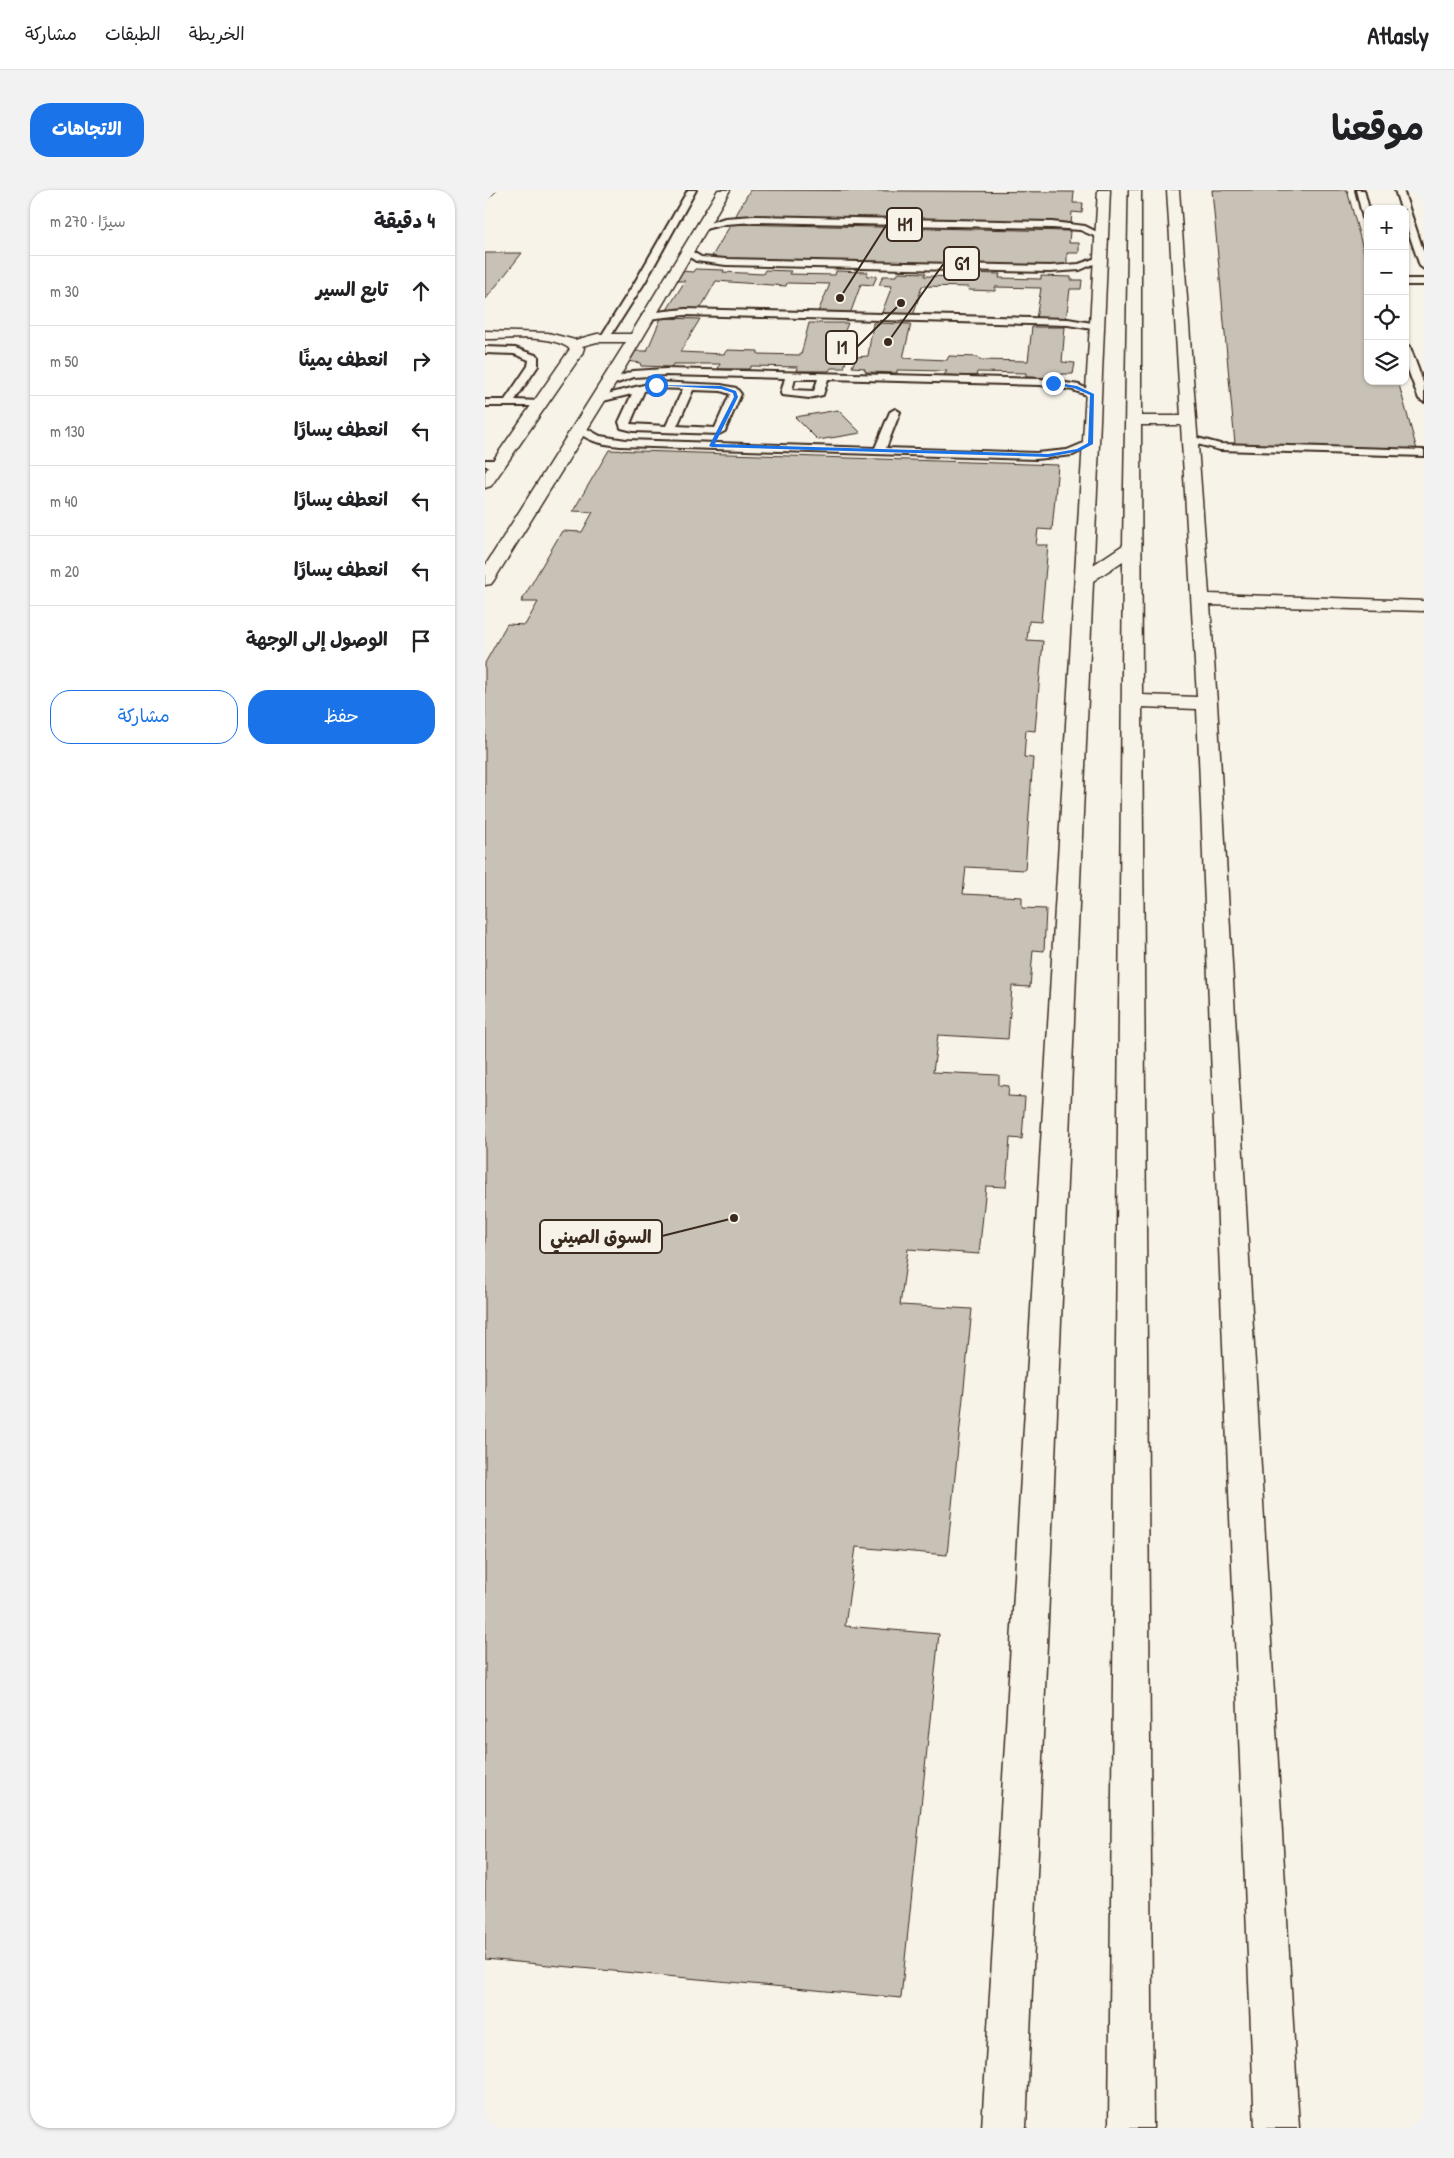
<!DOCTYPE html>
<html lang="ar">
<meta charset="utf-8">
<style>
:root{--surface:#fff;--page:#f2f2f2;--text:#202124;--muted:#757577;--line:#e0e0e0;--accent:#1a73e8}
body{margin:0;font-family:"Patrick Hand","Playpen Sans Arabic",sans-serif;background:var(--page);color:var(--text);direction:rtl}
.controls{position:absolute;right:15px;top:15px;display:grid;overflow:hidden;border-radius:10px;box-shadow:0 1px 4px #0004}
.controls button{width:45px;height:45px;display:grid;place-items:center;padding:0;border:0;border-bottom:1px solid var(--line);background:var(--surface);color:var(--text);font:25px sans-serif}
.stop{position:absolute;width:15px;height:15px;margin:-11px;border:4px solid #1a73e8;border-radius:50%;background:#fff}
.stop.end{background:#1a73e8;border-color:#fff;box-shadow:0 1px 5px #0008}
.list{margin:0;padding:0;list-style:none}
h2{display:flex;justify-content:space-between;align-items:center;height:65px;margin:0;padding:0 20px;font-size:21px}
h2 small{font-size:16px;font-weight:400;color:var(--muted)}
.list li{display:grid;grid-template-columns:32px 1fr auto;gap:15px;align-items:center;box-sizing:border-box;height:70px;padding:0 20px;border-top:1px solid var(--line)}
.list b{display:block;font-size:19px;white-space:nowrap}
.list em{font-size:16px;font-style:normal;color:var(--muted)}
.actions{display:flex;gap:10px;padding:15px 20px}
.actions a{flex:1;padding:11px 0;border:1px solid var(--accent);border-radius:20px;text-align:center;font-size:18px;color:var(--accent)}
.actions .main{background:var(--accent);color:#fff}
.icon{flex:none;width:28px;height:28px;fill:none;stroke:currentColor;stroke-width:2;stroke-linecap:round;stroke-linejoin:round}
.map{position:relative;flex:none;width:939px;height:1938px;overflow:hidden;direction:ltr;border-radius:20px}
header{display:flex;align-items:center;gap:30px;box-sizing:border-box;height:70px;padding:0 25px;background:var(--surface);border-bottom:1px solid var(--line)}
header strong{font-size:24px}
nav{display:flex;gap:28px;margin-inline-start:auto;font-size:18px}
.intro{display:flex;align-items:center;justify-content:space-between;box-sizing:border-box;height:120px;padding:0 30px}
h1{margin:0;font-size:35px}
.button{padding:12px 22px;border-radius:20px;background:var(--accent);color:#fff;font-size:18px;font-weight:700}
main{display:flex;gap:30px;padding:0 30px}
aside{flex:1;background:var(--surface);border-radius:20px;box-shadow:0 1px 4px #0004}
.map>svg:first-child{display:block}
.building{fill:#c8c1b6;stroke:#3b2a1e}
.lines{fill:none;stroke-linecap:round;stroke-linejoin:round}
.service-casing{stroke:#3b2a1e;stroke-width:4}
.minor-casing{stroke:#3b2a1e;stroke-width:3}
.tertiary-casing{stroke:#3b2a1e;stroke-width:3}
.service{fill:#f7f3e8;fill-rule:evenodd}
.minor{fill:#f7f3e8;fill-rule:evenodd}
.tertiary{fill:#f7f3e8;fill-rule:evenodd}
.route{fill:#1a73e8}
.leader{fill:none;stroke:#3b2a1e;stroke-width:2}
.callout-dot{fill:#3b2a1e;stroke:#f7f3e8;stroke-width:2}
.callout{fill:#f7f3e8;stroke:#3b2a1e;stroke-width:2}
.callout-label{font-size:18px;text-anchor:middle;font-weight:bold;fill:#3b2a1e}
</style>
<header>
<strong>Atlasly</strong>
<nav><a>الخريطة</a><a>الطبقات</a><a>مشاركة</a></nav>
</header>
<div class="intro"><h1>موقعنا</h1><a class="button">الاتجاهات</a></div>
<main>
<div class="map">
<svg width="939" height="1938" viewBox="0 0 939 1938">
<rect width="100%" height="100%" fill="#f7f3e8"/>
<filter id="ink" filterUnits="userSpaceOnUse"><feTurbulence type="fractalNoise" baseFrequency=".02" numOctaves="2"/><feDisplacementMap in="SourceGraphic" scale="10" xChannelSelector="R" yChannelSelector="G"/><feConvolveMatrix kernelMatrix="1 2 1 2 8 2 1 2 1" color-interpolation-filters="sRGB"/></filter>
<g filter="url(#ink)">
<g class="building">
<polygon points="265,0 589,2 588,13 598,13 597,23 587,22 586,34 250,27"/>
<polygon points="727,0 862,0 883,77 883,191 913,191 932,260 750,254"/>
<polygon points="246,34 585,41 584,53 594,53 594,63 582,63 582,76 226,68"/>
<polygon points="0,63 37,63 0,110"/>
<polygon points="210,79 239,80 238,82 278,84 280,80 306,81 304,84 350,85 351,81 383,82 382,86 392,86 388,95 376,94 365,124 332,124 345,94 302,93 301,96 231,91 214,121 182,120 200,91 189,91 195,81 208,82"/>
<polygon points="414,82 441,83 439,86 482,87 483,83 515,84 514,88 556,89 556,86 586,87 586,90 597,90 596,99 585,99 581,130 551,129 556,98 510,97 510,101 483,100 484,97 437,96 428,126 396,125 407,96 394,95 398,86 412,86"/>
<polygon points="176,128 215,129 195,162 239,164 242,160 273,161 273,164 316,165 324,133 363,133 350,166 362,167 359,178 346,178 344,181 312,181 313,177 266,176 264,179 233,179 235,174 189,174 185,177 156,176 155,173 142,171 149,161 162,161"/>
<polygon points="388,133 426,134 418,168 462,170 464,166 493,167 496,170 543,171 547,137 580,137 577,172 590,173 588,184 577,184 574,188 541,187 541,183 492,182 491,186 459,185 462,181 412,180 412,183 381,182 379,178 367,177 371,167 383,166"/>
<polygon points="353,220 376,243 333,250 310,227"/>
<polygon points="124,260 573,275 567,340 553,339 551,355 563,355 556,432 544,431 542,450 558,451 550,541 541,540 539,567 548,568 540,680 481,677 478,704 537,707 537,718 561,719 559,761 548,760 545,797 527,796 523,849 453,845 448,882 514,885 514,895 524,896 523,906 540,907 537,949 525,948 521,997 501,996 494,1064 423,1059 415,1115 487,1119 462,1365 371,1357 360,1436 454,1444 416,1808 0,1769 0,473 22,434 40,435 53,412 36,412 77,341 97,342 108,322 88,321"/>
</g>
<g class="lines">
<g class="service-casing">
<g id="service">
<polygon points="2,0 10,0 0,9 0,2"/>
<polygon points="203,0 211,0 160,92 123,150 117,150 115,148 150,92"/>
<polygon points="871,0 879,0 884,19 883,34 879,32"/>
<polygon points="910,0 918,0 939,63 939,79 935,76 920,32 920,19 916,19"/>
<polygon points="269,26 567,32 600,36 620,46 616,49 595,40 567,38 269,32 240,34 216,40 212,37 240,28"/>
<polygon points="201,58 216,67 241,69 565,76 594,74 614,67 618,70 595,80 565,82 241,75 211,71 198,63 198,59"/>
<rect x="920" y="89" width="19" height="6"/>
<polygon points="200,119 583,129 613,134 618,137 613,140 583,135 200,125 162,129 157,126 162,123"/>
<polygon points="920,154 925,157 939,195 939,212 934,209 920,172"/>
<polygon points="0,157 30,158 53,166 53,176 30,210 55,211 60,214 59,216 0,216 0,210 20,210 43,176 44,170 29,164 0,163"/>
<path d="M181,179l374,10 39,6 18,9 -5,3 -19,-7 -33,-5 -212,-6 -5,16 -14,3 -27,-3 -1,-2 4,-15 -119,-3 -32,2 -25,9 -5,-3 29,-12zM310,189h23l-4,12 -22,-1z"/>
<path d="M171,192l65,3 15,3 5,6 -16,37 -6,3 -86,-3 -12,-3 -2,-6 13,-28 -33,8 -5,-3 1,-2zM171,198l27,1 -17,37 -36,-2 14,-33zM208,200l28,1 9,3 -15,34 -38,-2z"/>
<path d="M410,219l5,3 -14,36 150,5 31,-3 24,-10 6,3 -24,12 -37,4 -416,-13c-17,-2 -34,-4 -45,-18l5,-3 20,11 26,4 249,8 15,-36z"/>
<polygon points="705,246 735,254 939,260 939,266 735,260 701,251 699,249"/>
<polygon points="0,270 14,270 20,273 14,276 0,276"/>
</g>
</g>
<g class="minor-casing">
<g id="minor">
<path d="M233,0h12l-114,193 -122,197 -3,4 -6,1v-19l141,-224h-29l-15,4 2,2 -2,6 -91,132 -6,2v-16l85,-123c-18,-15 -62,-10 -85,-10v-8l63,2 27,7 22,-6h34z"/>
<polygon points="613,0 625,0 541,1938 497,1938"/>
</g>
</g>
<g class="tertiary-casing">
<path id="tertiary" d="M644,0h12v226h40l-14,-226h12l30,404 215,7v10l-214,-6 7,98 82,1425h-44l-58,-1419 -55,-2 11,1421h-44l14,-1567 -33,22 -6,1 -6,-1 -3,-4 3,-4 45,-30zM656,235h40l16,272 -55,-2z"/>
</g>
<use href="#service" class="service"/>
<use href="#minor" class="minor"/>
<use href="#tertiary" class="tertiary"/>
</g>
</g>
<polygon class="route" points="566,192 592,196 609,204 608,254 595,261 563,267 227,257 224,256 249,207 248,203 236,199 169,195 236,196 251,201 253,207 230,254 563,264 592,259 603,253 605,205 589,198 566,194"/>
<path class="leader" d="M355 108L402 34M403 152L459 73M416 113L372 157M249 1028L177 1046"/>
<g class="callout-dot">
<circle cx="355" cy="108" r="5"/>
<circle cx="403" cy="152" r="5"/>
<circle cx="416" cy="113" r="5"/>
<circle cx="249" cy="1028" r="5"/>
</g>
<g class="callout">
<rect x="402" y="18" width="35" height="33" rx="5"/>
<rect x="459" y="57" width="35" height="33" rx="5"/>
<rect x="341" y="141" width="31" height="33" rx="5"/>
<rect x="55" y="1030" width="122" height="33" rx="5"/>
</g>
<g class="callout-label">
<text x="420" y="41">H1</text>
<text x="477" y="80">G1</text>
<text x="357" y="164">I1</text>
<text x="116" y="1053">السوق الصيني</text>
</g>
</svg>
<div class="controls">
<button>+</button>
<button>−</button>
<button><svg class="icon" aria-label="locate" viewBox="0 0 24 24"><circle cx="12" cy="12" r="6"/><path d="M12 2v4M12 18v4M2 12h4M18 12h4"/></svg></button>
<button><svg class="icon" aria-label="layers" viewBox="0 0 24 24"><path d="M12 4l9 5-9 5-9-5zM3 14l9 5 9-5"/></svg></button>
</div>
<div class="stop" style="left:171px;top:195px"></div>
<div class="stop end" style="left:568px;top:193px"></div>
</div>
<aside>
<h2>4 دقيقة<small>سيرًا · 270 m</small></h2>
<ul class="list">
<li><svg class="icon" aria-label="ahead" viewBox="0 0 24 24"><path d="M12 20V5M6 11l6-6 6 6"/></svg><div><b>تابع السير</b></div><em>30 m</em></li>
<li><svg class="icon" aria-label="right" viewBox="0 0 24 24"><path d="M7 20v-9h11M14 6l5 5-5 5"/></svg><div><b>انعطف يمينًا</b></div><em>50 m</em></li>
<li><svg class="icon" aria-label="left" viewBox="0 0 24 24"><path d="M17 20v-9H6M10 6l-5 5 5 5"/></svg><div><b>انعطف يسارًا</b></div><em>130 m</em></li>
<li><svg class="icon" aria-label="left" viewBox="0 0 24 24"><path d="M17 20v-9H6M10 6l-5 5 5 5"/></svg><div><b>انعطف يسارًا</b></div><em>40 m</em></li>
<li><svg class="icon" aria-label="left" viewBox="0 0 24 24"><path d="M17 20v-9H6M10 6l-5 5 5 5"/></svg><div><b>انعطف يسارًا</b></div><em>20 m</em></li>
<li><svg class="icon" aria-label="arrive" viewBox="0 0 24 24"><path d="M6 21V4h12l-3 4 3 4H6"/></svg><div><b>الوصول إلى الوجهة</b></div></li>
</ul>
<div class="actions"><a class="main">حفظ</a><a>مشاركة</a></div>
</aside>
</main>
